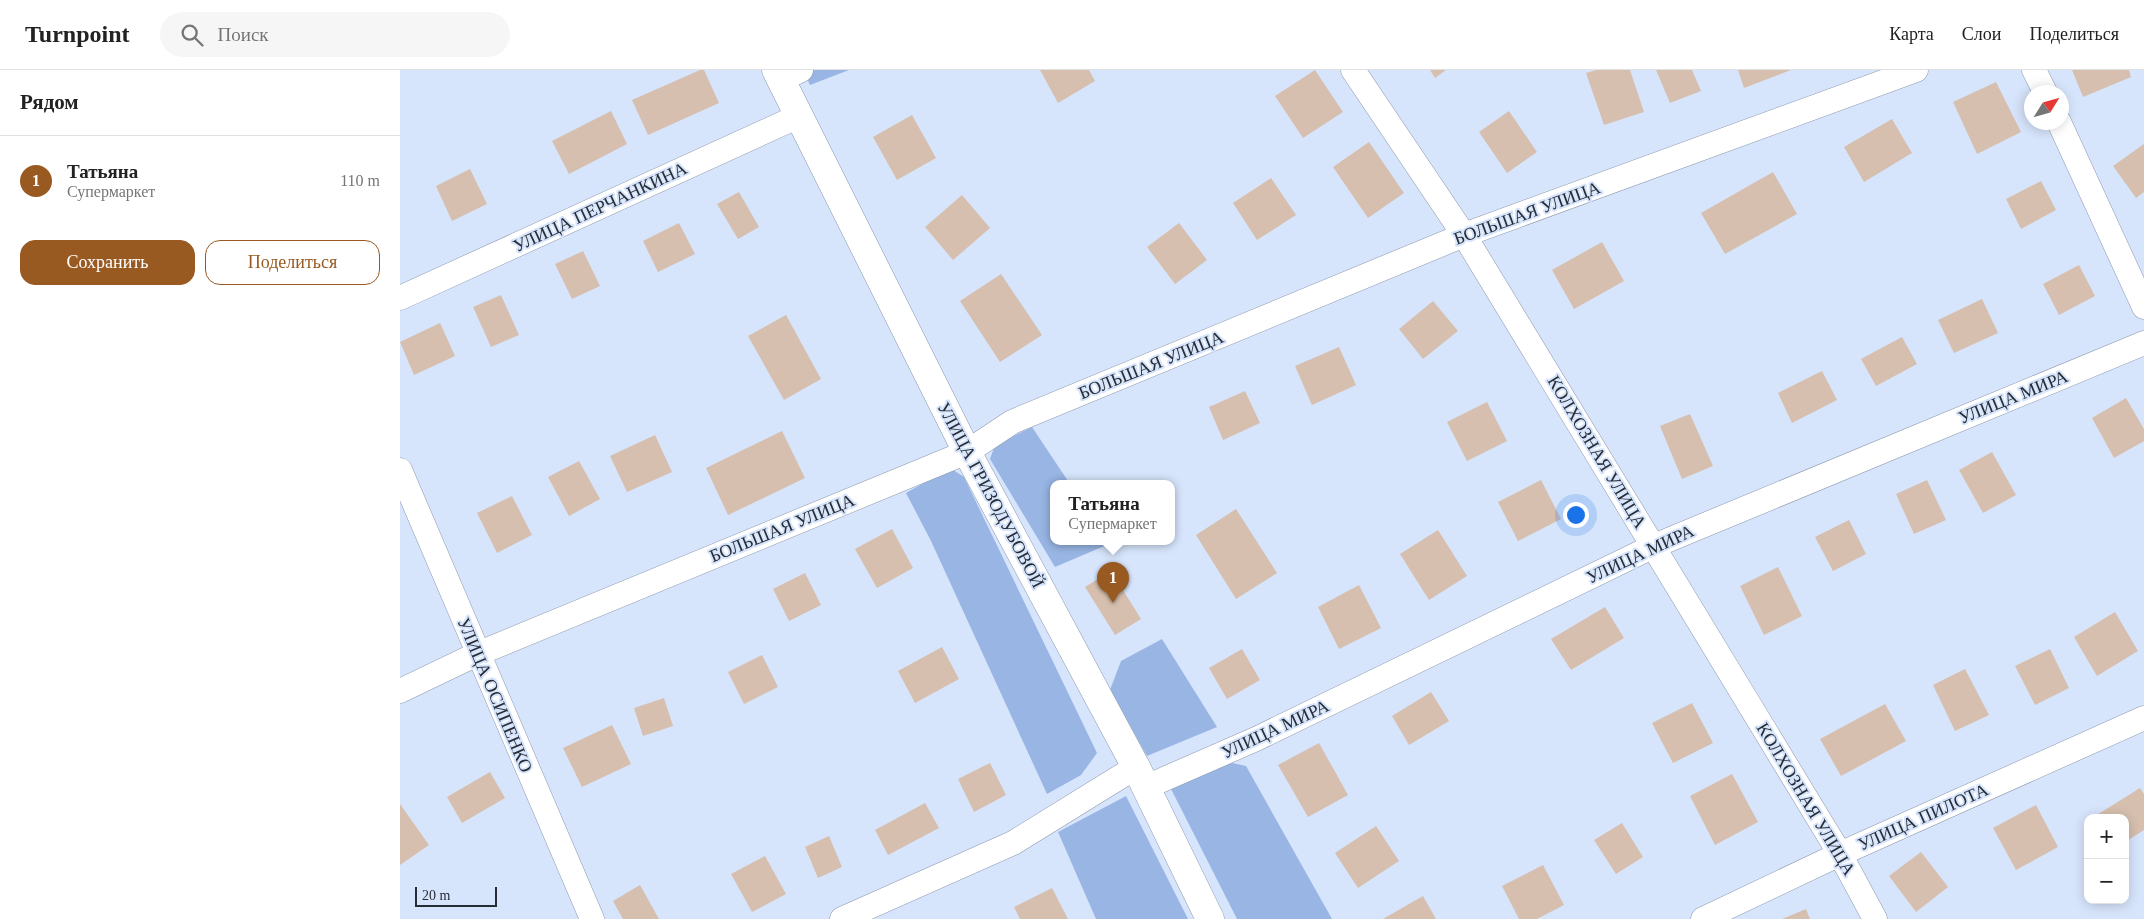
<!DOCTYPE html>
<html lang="ru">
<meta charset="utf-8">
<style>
:root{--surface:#fff;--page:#f6f6f6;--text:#222;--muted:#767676;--line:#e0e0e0;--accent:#995a22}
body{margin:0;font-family:Georgia,serif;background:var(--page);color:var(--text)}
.controls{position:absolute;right:15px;bottom:15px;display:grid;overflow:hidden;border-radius:10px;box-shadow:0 2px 12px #0003}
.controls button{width:45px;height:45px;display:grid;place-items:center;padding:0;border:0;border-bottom:1px solid var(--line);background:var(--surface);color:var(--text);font:25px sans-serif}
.compass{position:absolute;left:1624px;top:15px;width:45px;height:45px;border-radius:50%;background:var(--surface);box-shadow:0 2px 12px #0003;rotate:53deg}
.scale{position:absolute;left:15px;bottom:12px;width:82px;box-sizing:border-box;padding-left:5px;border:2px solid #272d35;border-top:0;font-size:14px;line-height:18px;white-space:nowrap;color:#272d35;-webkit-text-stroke:4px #d7e5fc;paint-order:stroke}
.you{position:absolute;left:1175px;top:444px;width:18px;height:18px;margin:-12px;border:4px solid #fff;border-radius:50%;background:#1a73e8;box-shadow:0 0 0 8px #1a73e833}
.badge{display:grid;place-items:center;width:32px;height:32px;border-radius:50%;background:var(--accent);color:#fff;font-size:16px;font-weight:700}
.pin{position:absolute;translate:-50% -41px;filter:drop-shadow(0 1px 2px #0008)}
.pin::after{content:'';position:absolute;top:26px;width:18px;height:15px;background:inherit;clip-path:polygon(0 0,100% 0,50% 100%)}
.popup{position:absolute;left:650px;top:410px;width:125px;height:65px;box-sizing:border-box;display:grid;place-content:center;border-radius:10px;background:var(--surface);filter:drop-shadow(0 1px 4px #0005);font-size:16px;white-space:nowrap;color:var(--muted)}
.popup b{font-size:19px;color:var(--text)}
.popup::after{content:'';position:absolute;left:50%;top:100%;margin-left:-10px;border:10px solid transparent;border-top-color:var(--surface)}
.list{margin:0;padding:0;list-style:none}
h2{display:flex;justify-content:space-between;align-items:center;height:65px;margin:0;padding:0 20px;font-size:21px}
h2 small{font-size:16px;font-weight:400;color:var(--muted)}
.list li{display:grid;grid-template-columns:32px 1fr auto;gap:15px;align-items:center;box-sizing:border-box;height:90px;padding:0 20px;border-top:1px solid var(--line)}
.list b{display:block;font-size:19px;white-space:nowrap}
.list p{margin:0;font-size:16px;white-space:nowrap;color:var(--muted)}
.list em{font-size:16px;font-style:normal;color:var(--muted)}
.actions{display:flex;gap:10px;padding:15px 20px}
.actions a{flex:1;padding:11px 0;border:1px solid var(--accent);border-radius:15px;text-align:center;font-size:18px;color:var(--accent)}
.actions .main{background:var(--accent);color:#fff}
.icon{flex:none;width:28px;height:28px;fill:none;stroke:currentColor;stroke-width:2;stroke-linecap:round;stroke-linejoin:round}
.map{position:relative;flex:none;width:1744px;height:849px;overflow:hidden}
header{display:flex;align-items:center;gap:30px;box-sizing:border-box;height:70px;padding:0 25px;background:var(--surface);border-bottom:1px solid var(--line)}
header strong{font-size:24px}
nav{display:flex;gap:28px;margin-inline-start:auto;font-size:18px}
.search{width:350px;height:45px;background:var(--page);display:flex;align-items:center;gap:12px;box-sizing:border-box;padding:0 18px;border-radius:28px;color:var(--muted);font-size:19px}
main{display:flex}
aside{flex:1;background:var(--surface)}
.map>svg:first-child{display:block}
.green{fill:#98b5e4}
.building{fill:#d6bfae}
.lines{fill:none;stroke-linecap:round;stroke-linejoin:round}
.minor-casing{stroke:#8c99ae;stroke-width:25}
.tertiary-casing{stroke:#8c99ae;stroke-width:29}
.minor{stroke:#fff;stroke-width:24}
.tertiary{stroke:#fff;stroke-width:28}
.labels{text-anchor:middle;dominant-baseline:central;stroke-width:4;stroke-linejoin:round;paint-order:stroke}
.street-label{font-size:18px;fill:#272d35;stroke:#d7e5fc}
</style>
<header>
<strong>Turnpoint</strong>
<div class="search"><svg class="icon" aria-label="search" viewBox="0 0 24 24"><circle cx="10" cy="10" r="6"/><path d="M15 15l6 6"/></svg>Поиск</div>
<nav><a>Карта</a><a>Слои</a><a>Поделиться</a></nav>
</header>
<main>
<aside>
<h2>Рядом<small></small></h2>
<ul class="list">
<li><span class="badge">1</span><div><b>Татьяна</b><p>Супермаркет</p></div><em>110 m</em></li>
</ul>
<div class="actions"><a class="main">Сохранить</a><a>Поделиться</a></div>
</aside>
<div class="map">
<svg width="1744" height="849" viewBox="0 0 1744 849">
<rect width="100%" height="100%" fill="#d7e5fc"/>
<g class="green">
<polygon points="403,0 449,0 410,15"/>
<polygon points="632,357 670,414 654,414 654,472 708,472 709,474 655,497 590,389 595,375"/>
<polygon points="550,398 564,407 697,683 681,705 647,724 531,471 506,423"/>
<polygon points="762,569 817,657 747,686 710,620 721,591"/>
<polygon points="823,691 846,696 932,849 837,849 769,715"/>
<polygon points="726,726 788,849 696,849 658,762"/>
</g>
<g class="building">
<polygon points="300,0 304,0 319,33 248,65 232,30"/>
<polygon points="640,0 689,0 695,11 658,33"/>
<polygon points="915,0 943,42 903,68 875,26"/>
<polygon points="1030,0 1046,0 1035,8"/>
<polygon points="1196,0 1230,0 1244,42 1204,55 1186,3"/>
<polygon points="1256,0 1292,0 1301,21 1270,33"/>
<polygon points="1338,0 1391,0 1344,18"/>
<polygon points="1672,0 1729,0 1731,7 1683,27"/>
<polygon points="1596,12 1621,62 1577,84 1553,32"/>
<polygon points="211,41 227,74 169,104 152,71"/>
<polygon points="1109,41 1137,82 1107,103 1079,62"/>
<polygon points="512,45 536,88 497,110 473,67"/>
<polygon points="1492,49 1512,83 1464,112 1444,77"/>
<polygon points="969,72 1004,123 968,148 933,97"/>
<polygon points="1744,74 1744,122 1736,128 1713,96"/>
<polygon points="70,99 87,134 52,151 36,116"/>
<polygon points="1373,102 1397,144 1325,184 1301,143"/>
<polygon points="871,108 896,145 857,170 833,133"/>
<polygon points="1641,111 1656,140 1621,159 1606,129"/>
<polygon points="339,122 359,157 338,169 317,134"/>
<polygon points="562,125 590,158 553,190 525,157"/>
<polygon points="279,153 295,184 258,202 243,171"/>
<polygon points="779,153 807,190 775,214 747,177"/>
<polygon points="1202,172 1224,211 1174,239 1152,200"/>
<polygon points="183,181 200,216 172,229 155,194"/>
<polygon points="1679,195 1695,226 1659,245 1643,214"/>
<polygon points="601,204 642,265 600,292 560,231"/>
<polygon points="101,225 119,265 91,277 73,237"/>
<polygon points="1582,229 1598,263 1554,283 1538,250"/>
<polygon points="1033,231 1058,261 1023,289 999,259"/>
<polygon points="386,245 421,309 384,330 348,266"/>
<polygon points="40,253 55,286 14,305 0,272"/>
<polygon points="1502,267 1517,294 1476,316 1461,289"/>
<polygon points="939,277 956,315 912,335 895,296"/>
<polygon points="1422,301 1437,330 1392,353 1378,323"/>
<polygon points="845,321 860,353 823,370 809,337"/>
<polygon points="1726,328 1744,359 1744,371 1714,388 1692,348"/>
<polygon points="1087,332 1107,371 1067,391 1047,352"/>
<polygon points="1290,344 1313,396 1282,409 1260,356"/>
<polygon points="382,361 405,408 328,445 306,398"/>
<polygon points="255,365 272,402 227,422 210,386"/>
<polygon points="1592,382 1616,425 1583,443 1559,400"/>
<polygon points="179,391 200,429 169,446 148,407"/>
<polygon points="1141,410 1161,449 1118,471 1098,432"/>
<polygon points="1527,410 1546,450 1514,464 1496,424"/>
<polygon points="112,426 132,465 97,483 77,443"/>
<polygon points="836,439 877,503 836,529 796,465"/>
<polygon points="1449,450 1466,484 1433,501 1415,467"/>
<polygon points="492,459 513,498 477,518 455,479"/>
<polygon points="1038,460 1067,506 1029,530 1000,484"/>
<polygon points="1378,497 1402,546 1364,565 1340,516"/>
<polygon points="711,501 741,549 715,565 685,517"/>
<polygon points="405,503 421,535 389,551 373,519"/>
<polygon points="959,515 981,558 939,579 918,537"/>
<polygon points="1205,537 1224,568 1171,600 1151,569"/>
<polygon points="1715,542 1738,581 1697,606 1674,567"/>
<polygon points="542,577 559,609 515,633 498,601"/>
<polygon points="842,579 860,610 827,629 809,598"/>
<polygon points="1650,579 1669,618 1635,635 1615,596"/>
<polygon points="362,585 378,617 344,634 328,602"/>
<polygon points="1565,599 1589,645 1555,661 1533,615"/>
<polygon points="1031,622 1049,651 1009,675 992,646"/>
<polygon points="264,628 273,656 243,666 234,638"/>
<polygon points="1292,633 1313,673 1273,693 1252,653"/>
<polygon points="1485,634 1506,671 1441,706 1420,669"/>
<polygon points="212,655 231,694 182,717 163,678"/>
<polygon points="919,673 948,725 908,747 878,695"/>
<polygon points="590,693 606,725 574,742 558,709"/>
<polygon points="90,702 105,728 62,753 47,727"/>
<polygon points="1332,704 1358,752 1315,775 1290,726"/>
<polygon points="1740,718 1744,724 1744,760 1725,772 1725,748 1692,748"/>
<polygon points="525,733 539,758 488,785 475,760"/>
<polygon points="0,734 29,775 0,795"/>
<polygon points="1636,735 1658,777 1616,800 1593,758"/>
<polygon points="1222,753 1243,787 1216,804 1194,770"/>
<polygon points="976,756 999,791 958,818 935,783"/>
<polygon points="429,766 442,797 418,808 405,777"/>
<polygon points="1521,782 1548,817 1516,842 1489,806"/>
<polygon points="365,786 386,824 352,842 331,804"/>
<polygon points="1143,795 1164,835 1137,849 1119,849 1102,816"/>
<polygon points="240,815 259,849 223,849 213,831"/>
<polygon points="652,818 668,849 620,849 614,837"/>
<polygon points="1023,826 1036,849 983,849"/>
<polygon points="1406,839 1410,849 1382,849"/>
</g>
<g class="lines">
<g class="minor-casing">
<g id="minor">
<polyline points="953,0 1064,165 1440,784 1475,849"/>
<polyline points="1634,0 1645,22"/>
<polyline points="381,10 401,0"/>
<polyline points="1659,52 1744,237"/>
<polyline points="0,228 399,46"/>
<polyline points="0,400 192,849"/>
<polyline points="0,621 77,584 567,382 612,352 1064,165 1516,0"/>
<polyline points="746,717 856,669 1254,476 1744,273"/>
<polyline points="442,849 613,773 736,697"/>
<polyline points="1303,849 1440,784 1744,648"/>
</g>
</g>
<g class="tertiary-casing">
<polyline id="tertiary" points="376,0 567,382 736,697 810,849"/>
</g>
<use href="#minor" class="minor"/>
<use href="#tertiary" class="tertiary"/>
</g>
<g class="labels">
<g class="street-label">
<text transform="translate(200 137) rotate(-25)">УЛИЦА ПЕРЧАНКИНА</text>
<text transform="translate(1127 143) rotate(-20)">БОЛЬШАЯ УЛИЦА</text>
<text transform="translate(751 295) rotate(-22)">БОЛЬШАЯ УЛИЦА</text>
<text transform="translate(1613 327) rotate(-22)">УЛИЦА МИРА</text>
<text transform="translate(1197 382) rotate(59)">КОЛХОЗНАЯ УЛИЦА</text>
<text transform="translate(591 425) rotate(62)">УЛИЦА ГРИЗОДУБОВОЙ</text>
<text transform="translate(382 458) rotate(-22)">БОЛЬШАЯ УЛИЦА</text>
<text transform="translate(1240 484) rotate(-25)">УЛИЦА МИРА</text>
<text transform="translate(95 625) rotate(67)">УЛИЦА ОСИПЕНКО</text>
<text transform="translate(875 659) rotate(-25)">УЛИЦА МИРА</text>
<text transform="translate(1406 729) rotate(59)">КОЛХОЗНАЯ УЛИЦА</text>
<text transform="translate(1523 747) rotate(-24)">УЛИЦА ПИЛОТА</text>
</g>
</g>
</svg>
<div class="controls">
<button>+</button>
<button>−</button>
</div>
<svg class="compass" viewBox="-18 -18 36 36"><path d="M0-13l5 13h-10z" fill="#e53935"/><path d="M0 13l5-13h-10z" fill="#767676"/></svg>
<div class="scale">20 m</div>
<div class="you"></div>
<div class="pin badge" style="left:713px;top:533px">1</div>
<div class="popup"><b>Татьяна</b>Супермаркет</div>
</div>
</main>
